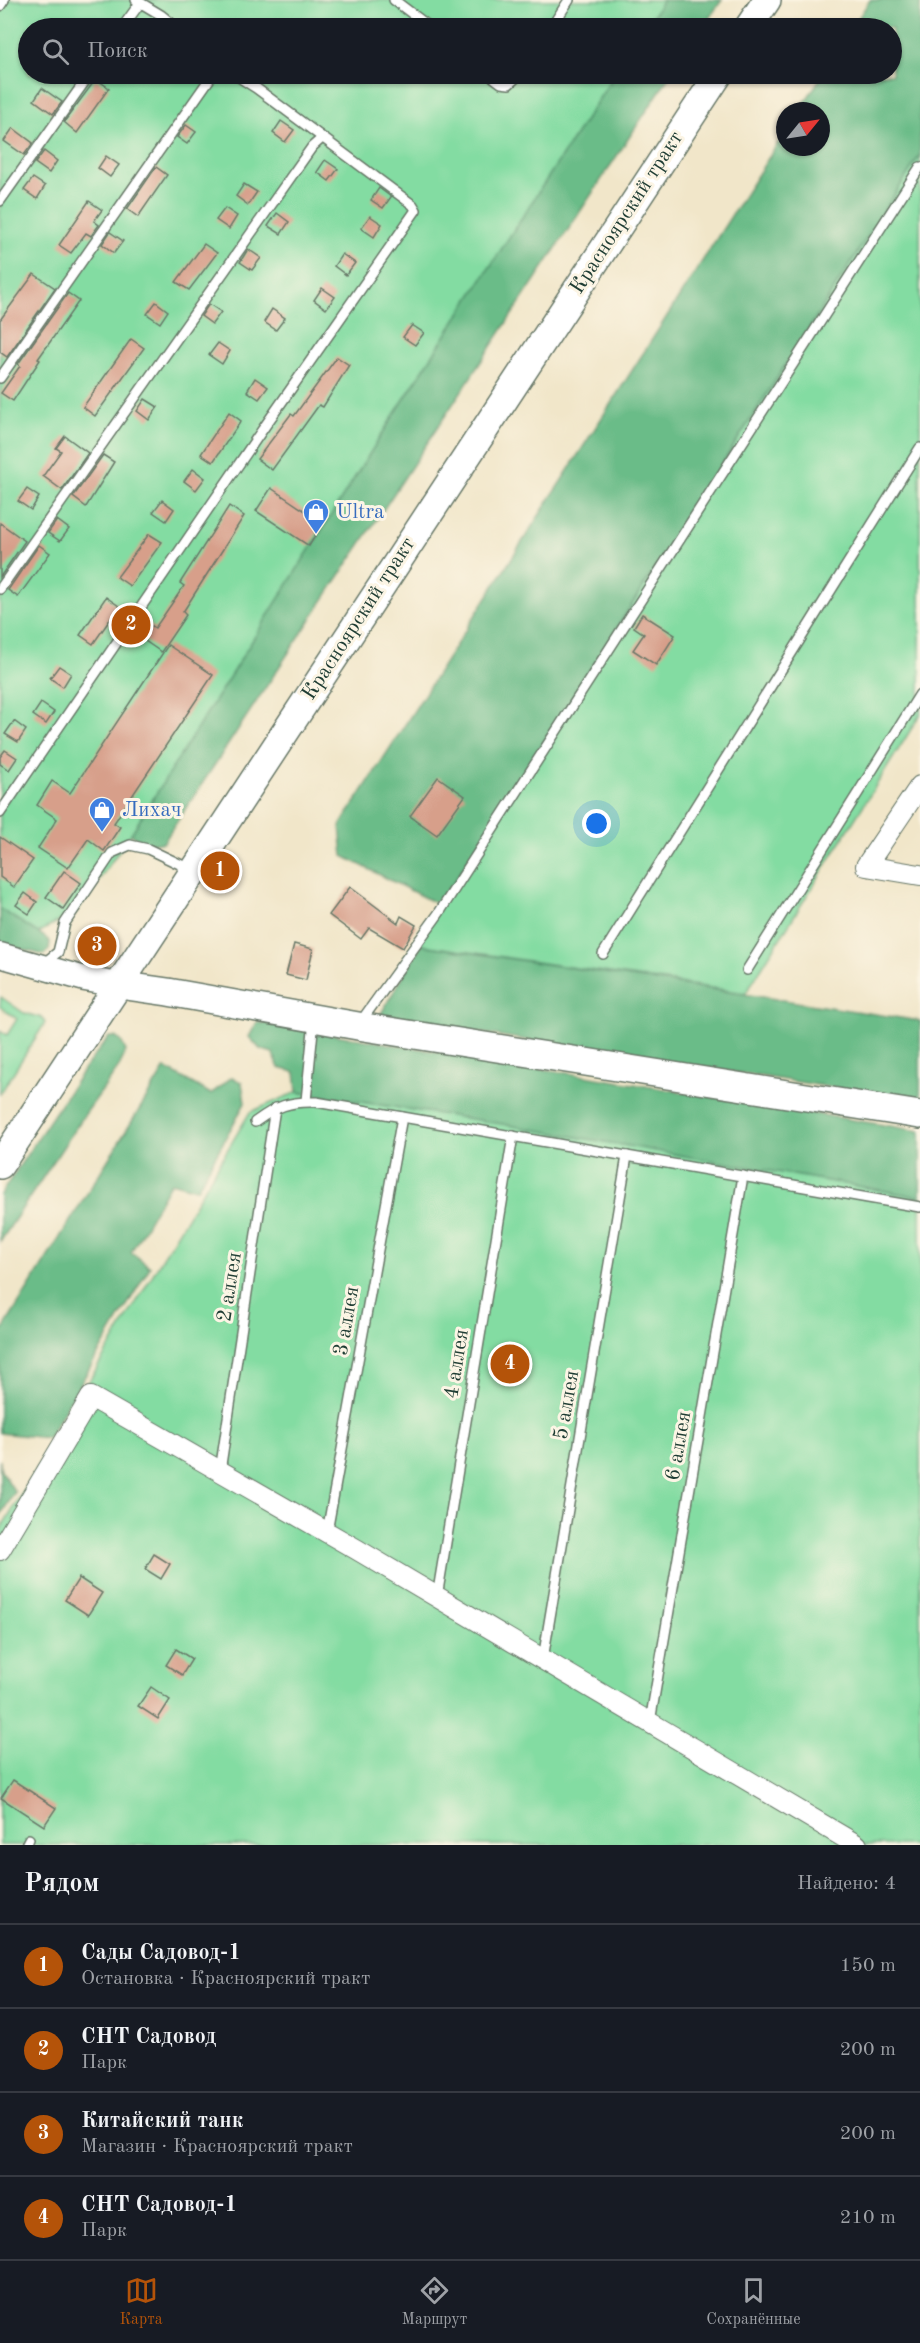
<!DOCTYPE html>
<html lang="ru">
<meta charset="utf-8">
<style>
:root{--surface:#171b24;--page:#242831;--text:#f1f3f6;--muted:#9ea1a6;--line:#363941;--accent:#b45309}
body{margin:0;font-family:"Old Standard TT",serif;background:var(--page);color:var(--text)}
.compass{position:absolute;left:776px;top:102px;width:54px;height:54px;border-radius:50%;background:var(--surface);box-shadow:0 2px 4px #0004;rotate:60deg}
.you{position:absolute;left:597px;top:824px;width:21px;height:21px;margin:-15px;border:4px solid #fff;border-radius:50%;background:#1a73e8;box-shadow:0 0 0 9px #1a73e833}
.badge{display:grid;place-items:center;width:39px;height:39px;border-radius:50%;background:var(--accent);color:#fff;font-size:20px;font-weight:700}
.pin{position:absolute;translate:-50% -50%;border:3px solid #fff;box-shadow:0 2px 6px #0006}
.list{margin:0;padding:0;list-style:none}
h2{display:flex;justify-content:space-between;align-items:center;height:78px;margin:0;padding:0 24px;font-size:26px}
h2 small{font-size:20px;font-weight:400;color:var(--muted)}
.list li{display:grid;grid-template-columns:39px 1fr auto;gap:18px;align-items:center;box-sizing:border-box;height:84px;padding:0 24px;border-top:2px solid var(--line)}
.list b{display:block;font-size:22px;white-space:nowrap}
.list p{margin:0;font-size:20px;white-space:nowrap;color:var(--muted)}
.list em{font-size:20px;font-style:normal;color:var(--muted)}
.icon{flex:none;width:33px;height:33px;fill:none;stroke:currentColor;stroke-width:2;stroke-linecap:round;stroke-linejoin:round}
.map{position:relative;flex:none;width:920px;height:1845px;overflow:hidden}
.search{position:absolute;background:var(--surface);box-shadow:0 2px 4px #0004;left:18px;right:18px;top:18px;height:66px;display:flex;align-items:center;gap:15px;box-sizing:border-box;padding:0 21px;border-radius:33px;color:var(--muted);font-size:22px}
.sheet{height:414px;background:var(--surface)}
nav{display:flex;justify-content:space-around;align-items:center;box-sizing:border-box;height:84px;border-top:2px solid var(--line);background:var(--surface);font-size:16px;color:var(--muted)}
nav a{display:grid;justify-items:center;gap:3px}
nav .on{color:var(--accent)}
.map>svg:first-child{display:block}
.green{fill:#83dca2;stroke:#518c6b;stroke-width:1.5}
.forest{fill:#6abc88;stroke:#447c5e;stroke-width:1.5}
.building{fill:#d79f8a}
.lines{fill:none;stroke-linecap:round;stroke-linejoin:round}
.service-casing{stroke:#687868;stroke-width:12}
.minor-casing{stroke:#687868;stroke-width:22}
.tertiary-casing{stroke:#687868;stroke-width:27}
.secondary-casing{stroke:#687868;stroke-width:30}
.service{stroke:#fff;stroke-width:9}
.minor{stroke:#fff;stroke-width:20}
.tertiary{stroke:#fff;stroke-width:24}
.secondary{stroke:#fff;stroke-width:27}
.labels{text-anchor:middle;dominant-baseline:central;stroke-width:6;stroke-linejoin:round;paint-order:stroke}
.street-label{font-size:21px;fill:#1f3d34;stroke:#fcf5e5}
.shop-label{font-size:21px;fill:#366cbe;stroke:#fcf5e5;text-anchor:start}
</style>
<div class="map">
<svg width="920" height="1845" viewBox="0 0 920 1845">
<rect width="100%" height="100%" fill="#fcf5e5"/>
<filter id="ink" filterUnits="userSpaceOnUse"><feTurbulence type="fractalNoise" baseFrequency=".0167" numOctaves="2"/><feDisplacementMap in="SourceGraphic" scale="12" xChannelSelector="R" yChannelSelector="G"/><feConvolveMatrix kernelMatrix="1 2 1 2 8 2 1 2 1" color-interpolation-filters="sRGB"/></filter>
<filter id="wash" filterUnits="userSpaceOnUse"><feTurbulence type="fractalNoise" baseFrequency=".008" numOctaves="4" result="noise"/><feDisplacementMap in="SourceGraphic" scale="24" xChannelSelector="R" yChannelSelector="G"/><feGaussianBlur stdDeviation="1.35" result="paint"/><feColorMatrix in="noise" values="0 0 0 0 0 0 0 0 0 0 0 0 0 0 0 0 0 1.4 0 .05"/><feComposite in="paint" operator="in"/></filter>
<g filter="url(#wash)">
<rect width="100%" height="100%" fill="#f1e6c9"/>
<g class="green">
<polygon points="0,0 663,0 645,28 28,28 28,74 615,74 394,415 131,834 77,911 33,936 0,910"/>
<polygon points="920,155 920,715 746,993 415,944"/>
<polygon points="1,997 24,1013 42,1018 45,1023 0,1094 0,1031 7,1035 17,1019 0,1007"/>
<polygon points="297,1092 485,1121 920,1197 920,1845 0,1845 0,1530 250,1112"/>
</g>
<g class="forest">
<polygon points="663,0 722,0 702,28 645,28"/>
<polygon points="870,0 920,0 920,155 452,885 435,903 343,856 340,826 785,132 785,147 821,147 821,111 799,111 823,74 892,74 892,28 852,28"/>
<path d="M615,74h56l-508,769c-14,1 -22,1 -32,-9l263,-419z"/>
<polygon points="0,909 45,937 50,942 49,950 44,955 0,944"/>
<polygon points="421,945 920,1021 920,1101 379,1017"/>
<polygon points="257,1022 920,1131 920,1197 485,1121 297,1092 295,1072 279,1068 273,1053 260,1049 249,1037"/>
<polygon points="109,1037 115,1037 121,1041 126,1051 119,1067 83,1117 0,1242 0,1195 84,1069"/>
<polygon points="165,1068 211,1094 232,1077 242,1083 245,1103 197,1189 171,1182 131,1252 150,1267 48,1438 0,1433 0,1334"/>
<polygon points="0,1460 1,1470 15,1492 0,1516"/>
</g>
<g id="blocks">
<g class="building">
<polygon points="96,79 109,88 77,133 64,122"/>
<polygon points="42,88 62,102 53,114 34,100"/>
<polygon points="281,121 294,130 285,142 273,133"/>
<polygon points="186,125 196,132 187,144 177,137"/>
<polygon points="13,128 33,143 24,155 4,141"/>
<polygon points="44,151 57,161 49,173 35,163"/>
<polygon points="106,156 119,165 110,177 98,168"/>
<polygon points="325,160 338,169 329,181 317,172"/>
<polygon points="156,167 167,175 138,217 127,209"/>
<polygon points="33,178 45,186 37,199 24,190"/>
<polygon points="244,184 257,192 248,205 236,196"/>
<polygon points="379,188 391,197 383,208 371,200"/>
<polygon points="89,201 102,210 94,221 99,225 91,236 86,233 71,253 59,245"/>
<polygon points="225,208 237,216 229,229 216,220"/>
<polygon points="277,213 289,222 281,234 268,226"/>
<polygon points="370,216 382,224 374,237 361,228"/>
<polygon points="110,232 123,241 114,253 102,244"/>
<polygon points="204,244 217,253 189,290 176,282"/>
<polygon points="248,249 261,258 252,270 240,262"/>
<polygon points="342,254 355,263 346,275 334,266"/>
<polygon points="34,274 55,288 7,357 0,352 0,320"/>
<polygon points="322,288 335,297 326,309 314,300"/>
<polygon points="68,293 79,301 38,359 40,360 13,401 1,393 20,366 18,364"/>
<polygon points="156,302 168,311 160,323 147,314"/>
<polygon points="209,304 221,312 212,324 201,316"/>
<polygon points="272,309 285,318 276,330 264,322"/>
<polygon points="412,325 424,333 415,345 403,337"/>
<polygon points="131,339 144,348 95,416 83,407"/>
<polygon points="218,343 230,351 222,364 209,355"/>
<polygon points="337,357 349,365 323,407 319,405 272,470 257,459 291,414 294,416"/>
<polygon points="255,378 268,387 259,399 247,391"/>
<polygon points="145,399 158,407 149,420 137,411"/>
<polygon points="229,412 241,421 213,462 201,454"/>
<polygon points="65,436 88,453 62,490 43,476 61,451 56,448"/>
<polygon points="103,455 114,462 86,507 73,497"/>
<polygon points="193,469 205,478 196,490 184,481"/>
<polygon points="271,488 323,523 309,546 256,511"/>
<polygon points="27,489 39,497 31,510 18,501"/>
<polygon points="162,500 174,509 166,521 153,512"/>
<polygon points="229,506 244,516 183,612 186,615 161,652 132,632 141,619 155,628 184,586 180,583"/>
<polygon points="57,520 69,529 60,541 48,533"/>
<polygon points="0,523 25,541 0,577"/>
<polygon points="149,534 162,542 130,586 117,577"/>
<polygon points="39,545 50,553 18,597 8,590"/>
<polygon points="106,597 129,613 121,625 111,618 93,644 80,635"/>
<polygon points="642,614 675,635 656,665 633,650 644,634 634,627"/>
<polygon points="168,645 213,675 114,823 120,827 104,851 88,839 68,868 38,848 57,819 37,805 52,781 70,793"/>
<polygon points="59,666 71,674 63,687 50,678"/>
<polygon points="41,703 54,712 46,724 33,715"/>
<polygon points="14,721 26,730 18,742 5,734"/>
<polygon points="5,750 17,758 9,770 0,764 0,757"/>
<polygon points="438,777 465,796 437,835 410,816"/>
<polygon points="0,837 33,860 14,887 0,877"/>
<polygon points="64,871 81,883 63,909 46,897"/>
<polygon points="350,887 398,923 401,916 416,925 403,948 369,928 361,939 329,915"/>
<polygon points="25,893 37,902 29,914 16,905"/>
<polygon points="294,944 313,949 306,980 286,975"/>
<polygon points="154,1554 170,1564 161,1579 145,1569"/>
<polygon points="79,1578 102,1593 88,1615 65,1600"/>
<polygon points="176,1649 192,1659 182,1675 166,1665"/>
<polygon points="151,1687 170,1700 158,1719 138,1706"/>
<polygon points="13,1780 56,1808 44,1826 1,1798"/>
</g>
</g>
</g>
<g filter="url(#ink)">
<use href="#blocks" fill-opacity="0" stroke="#687868" stroke-width="1.5"/>
<g class="lines">
<g class="service-casing">
<g id="service">
<polyline points="136,0 161,15 177,28"/>
<polyline points="394,0 431,28"/>
<polyline points="0,6 4,0"/>
<polyline points="122,28 140,3"/>
<polyline points="551,28 569,0"/>
<polyline points="489,74 501,83 509,84 520,74"/>
<polyline points="0,201 90,74"/>
<polyline points="0,378 213,74"/>
<polyline points="0,589 312,147 322,138"/>
<polyline points="0,813 265,426 416,210 413,205 256,88 234,74"/>
<polyline points="603,954 920,448"/>
<polyline points="43,964 58,952 65,923 112,853 130,845 148,849 192,870"/>
<polyline points="747,970 920,694"/>
<polyline points="359,1024 439,913 920,167"/>
<polyline points="306,1101 314,1020"/>
<path d="M255,1122c22,-16 34,-21 61,-20l604,105"/>
<polyline points="220,1471 275,1108"/>
<polyline points="327,1532 402,1117"/>
<polyline points="437,1597 513,1136"/>
<polyline points="543,1659 627,1156"/>
<polyline points="650,1722 743,1176"/>
<polyline points="26,1845 29,1839"/>
</g>
</g>
<g class="minor-casing">
<g id="minor">
<polyline points="920,786 866,866 920,875"/>
<polyline points="0,1550 91,1397 356,1549 857,1845"/>
</g>
</g>
<g class="tertiary-casing">
<polyline id="tertiary" points="0,955 85,979 119,985"/>
</g>
<g class="secondary-casing">
<g id="secondary">
<polyline points="748,28 767,0"/>
<polyline points="119,985 168,992 358,1026 920,1115"/>
<polyline points="0,1165 719,74"/>
</g>
</g>
<use href="#service" class="service"/>
<use href="#minor" class="minor"/>
<use href="#tertiary" class="tertiary"/>
<use href="#secondary" class="secondary"/>
</g>
</g>
<defs>
<g id="shop-pin" transform="scale(1.35)"><path d="M0 17L-7.5 6A9.5 9.5 0 1 1 7.5 6Z" fill="#3f7fe0" stroke="#fcf5e5"/><path d="M-5-2.5h2.3a2.7 3.5 0 0 1 5.4 0H5L5.5 6h-11ZM-1.5-2.5h3a1.5 2.3 0 0 0-3 0Z" fill="#fff"/></g>
</defs>
<g fill-rule="evenodd">
<use href="#shop-pin" x="316" y="512"/>
<use href="#shop-pin" x="102" y="810"/>
</g>
<g class="labels">
<g class="street-label">
<text transform="translate(627 213) rotate(-57)">Красноярский тракт</text>
<text transform="translate(359 619) rotate(-57)">Красноярский тракт</text>
<text transform="translate(230 1287) rotate(-81)">2 аллея</text>
<text transform="translate(347 1321) rotate(-80)">3 аллея</text>
<text transform="translate(457 1364) rotate(-81)">4 аллея</text>
<text transform="translate(567 1405) rotate(-80)">5 аллея</text>
<text transform="translate(679 1446) rotate(-80)">6 аллея</text>
</g>
<g class="shop-label">
<text x="336" y="512">Ultra</text>
<text x="122" y="810">Лихач</text>
</g>
</g>
</svg>
<svg class="compass" viewBox="-18 -18 36 36"><path d="M0-13l5 13h-10z" fill="#e53935"/><path d="M0 13l5-13h-10z" fill="#9ea1a6"/></svg>
<div class="you"></div>
<div class="pin badge" style="left:220px;top:871px">1</div>
<div class="pin badge" style="left:131px;top:625px">2</div>
<div class="pin badge" style="left:97px;top:946px">3</div>
<div class="pin badge" style="left:510px;top:1364px">4</div>
<div class="search"><svg class="icon" aria-label="search" viewBox="0 0 24 24"><circle cx="10" cy="10" r="6"/><path d="M15 15l6 6"/></svg>Поиск</div>
</div>
<section class="sheet">
<h2>Рядом<small>Найдено: 4</small></h2>
<ul class="list">
<li><span class="badge">1</span><div><b>Сады Садовод-1</b><p>Остановка · Красноярский тракт</p></div><em>150 m</em></li>
<li><span class="badge">2</span><div><b>СНТ Садовод</b><p>Парк</p></div><em>200 m</em></li>
<li><span class="badge">3</span><div><b>Китайский танк</b><p>Магазин · Красноярский тракт</p></div><em>200 m</em></li>
<li><span class="badge">4</span><div><b>СНТ Садовод-1</b><p>Парк</p></div><em>210 m</em></li>
</ul>
</section>
<nav>
<a class="on"><svg class="icon" aria-label="map" viewBox="0 0 24 24"><path d="M3 6l6-2 6 2 6-2v14l-6 2-6-2-6 2zM9 4v14M15 6v14"/></svg>Карта</a>
<a><svg class="icon" aria-label="directions" viewBox="0 0 24 24"><path d="M12 3l9 9-9 9-9-9zM9 14v-3h6M13 9l2 2-2 2"/></svg>Маршрут</a>
<a><svg class="icon" aria-label="saved" viewBox="0 0 24 24"><path d="M7 4h10v16l-5-4-5 4z"/></svg>Сохранённые</a>
</nav>
